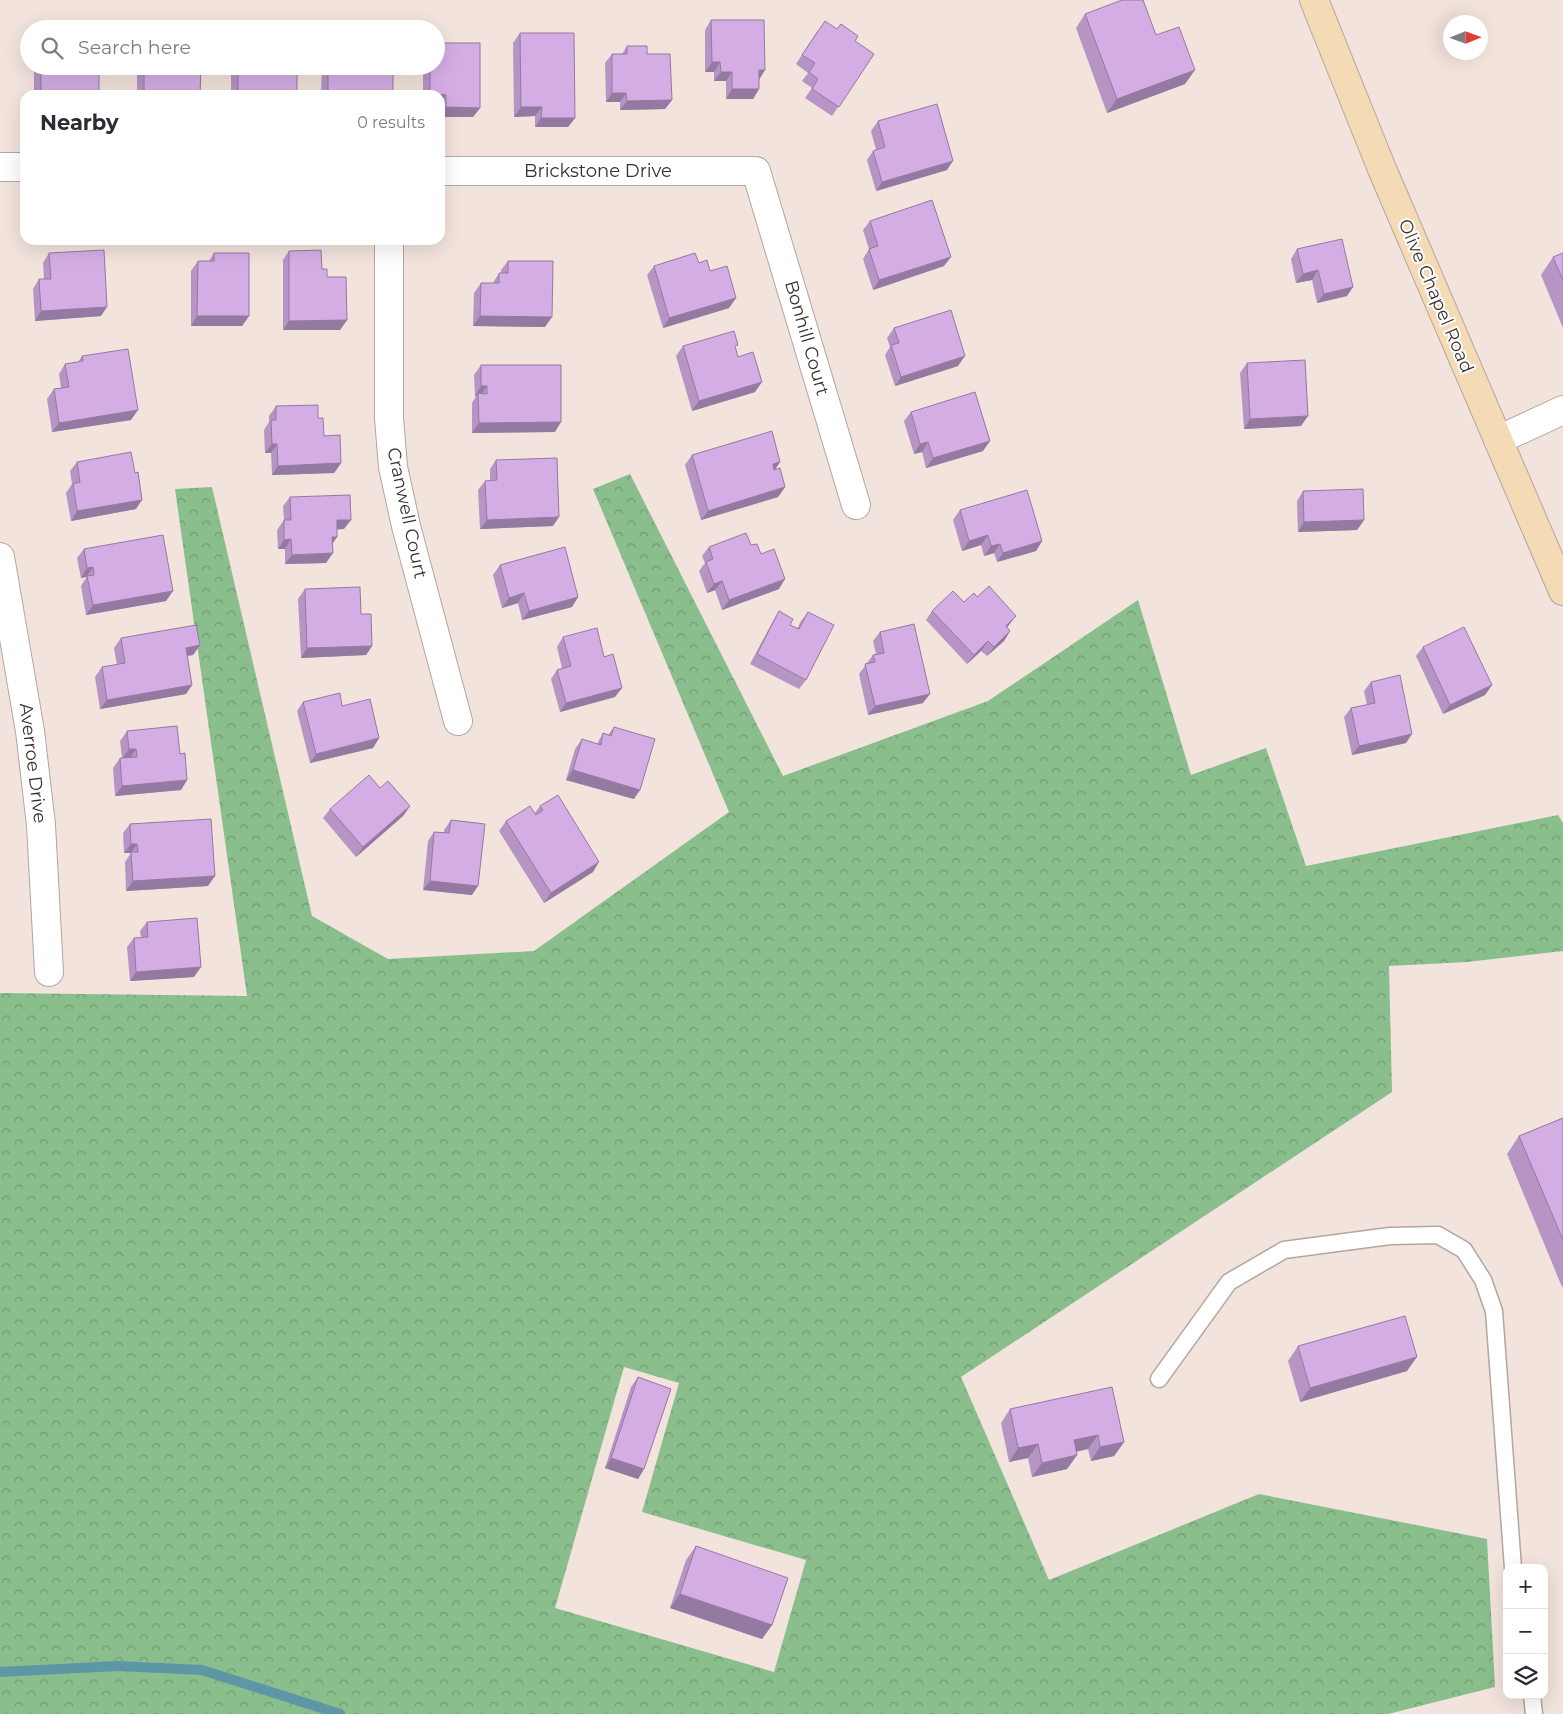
<!DOCTYPE html>
<meta charset="utf-8">
<style>
:root{--surface:#fff;--page:#f7f7f7;--text:#2b2b33;--muted:#7c7c81;--line:#e1e1e2}
body{margin:0;font-family:Montserrat,sans-serif;background:var(--page);color:var(--text)}
.controls{position:absolute;right:15px;bottom:15px;display:grid;overflow:hidden;border-radius:10px;box-shadow:0 5px 20px #0002}
.controls button{width:45px;height:45px;display:grid;place-items:center;padding:0;border:0;border-bottom:1px solid var(--line);background:var(--surface);color:var(--text);font:25px sans-serif}
.compass{position:absolute;left:1443px;top:15px;width:45px;height:45px;border-radius:50%;background:var(--surface);box-shadow:0 5px 20px #0002;rotate:89deg}
.list{margin:0;padding:0;list-style:none}
h2{display:flex;justify-content:space-between;align-items:center;height:65px;margin:0;padding:0 20px;font-size:21px}
h2 small{font-size:16px;font-weight:400;color:var(--muted)}
.icon{flex:none;width:28px;height:28px;fill:none;stroke:currentColor;stroke-width:2;stroke-linecap:round;stroke-linejoin:round}
.map{position:relative;flex:none;width:1563px;height:1714px;overflow:hidden}
.search{position:absolute;background:var(--surface);box-shadow:0 5px 20px #0002;left:20px;top:20px;width:425px;height:55px;display:flex;align-items:center;gap:12px;box-sizing:border-box;padding:0 18px;border-radius:28px;color:var(--muted);font-size:19px}
.panel{position:absolute;background:var(--surface);box-shadow:0 5px 20px #0002;left:20px;top:90px;width:425px;height:155px;border-radius:15px}
.map>svg:first-child{display:block}
.forest{fill:url(#forest-crowns);fill-rule:evenodd}
.lines{fill:none;stroke-linecap:round;stroke-linejoin:round}
.stream{stroke:#5d97a6;stroke-width:10}
.lane-casing{stroke:#b3a59f;stroke-width:19}
.street-casing{stroke:#b3a59f;stroke-width:30}
.secondary-casing{stroke:#b3a59f;stroke-width:30}
.lane{stroke:#fff;stroke-width:16}
.street{stroke:#fff;stroke-width:28}
.secondary{stroke:#f4dbb6;stroke-width:28}
.wall{fill:#b695c5}
.shaded-wall{fill:#9479a0}
.building{fill:#d4ade5;stroke:#9479a0}
.labels{text-anchor:middle;dominant-baseline:central;stroke-width:4;stroke-linejoin:round;paint-order:stroke}
.street-label{font-size:18px;fill:#36312e;stroke:#fff}
</style>
<div class="map">
<svg width="1563" height="1714" viewBox="0 0 1563 1714">
<defs>
<pattern id="forest-crowns" width="20" height="18" patternUnits="userSpaceOnUse" patternTransform="scale(1.25)"><rect width="20" height="18" fill="#8abe8d"/><path d="M2 6a3 3 0 1 1 6 0M12 15a3 3 0 1 1 6 0" fill="none" stroke="#729b74"/></pattern>
</defs>
<rect width="100%" height="100%" fill="#f2e3dc"/>
<path class="forest" d="M630,474l153,302 205,-75 150,-101 53,175 75,-27 40,118 252,-51 5,8v128l-96,11 -78,4 3,126 -431,285 88,203 210,-86 228,45 8,148 -107,27h-1388v-721l247,3 -72,-507 37,-2 100,429 76,43 146,-8 195,-139 -136,-323zM624,1367l55,16 -37,129 164,48 -32,112 -219,-64z"/>
<g class="lines">
<polyline class="stream" points="0,1672 118,1666 202,1670 340,1714"/>
<g class="lane-casing">
<g id="lane">
<polyline points="1159,1379 1229,1282 1284,1250 1390,1236 1438,1235 1464,1250 1483,1280 1494,1311 1513,1568"/>
<polyline points="1532,1695 1534,1714"/>
</g>
</g>
<g class="street-casing">
<g id="street">
<polyline points="0,167 25,167"/>
<polyline points="440,171 756,171 856,505"/>
<polyline points="389,240 389,418 393,467 406,526 458,721"/>
<polyline points="1498,440 1563,410"/>
<polyline points="0,557 30,731 41,825 49,972"/>
</g>
</g>
<g class="secondary-casing">
<polyline id="secondary" points="1314,0 1382,169 1563,591"/>
</g>
<use href="#lane" class="lane"/>
<use href="#street" class="street"/>
<use href="#secondary" class="secondary"/>
</g>
<g class="wall">
<polygon points="1085,14 1185,84 1107,113 1076,28"/>
<polygon points="711,20 759,78 759,89 753,99 726,99 726,81 714,81 714,72 705,72 705,30"/>
<polygon points="818,30 855,41 874,54 832,116 805,98 812,88 802,81 808,73 796,64"/>
<polygon points="520,33 575,118 568,127 535,127 535,116 514,117 513,43"/>
<polygon points="627,46 647,54 672,100 665,109 620,110 620,102 606,102 605,63 612,54 622,54"/>
<rect x="34" y="66" width="65" height="29"/>
<polygon points="137,66 201,66 200,95 137,95"/>
<rect x="231" y="66" width="66" height="29"/>
<polygon points="322,66 393,66 393,95 321,95"/>
<polygon points="423,66 436,66 480,108 473,117 440,117 440,95 423,95"/>
<polygon points="878,121 947,170 876,191 867,160 873,151 876,150 871,131"/>
<polygon points="870,221 944,266 873,290 863,259 869,249 863,230"/>
<polygon points="1297,249 1347,296 1317,303 1312,280 1296,283 1291,259"/>
<polygon points="289,251 322,269 327,277 347,320 340,330 283,330 283,260"/>
<polygon points="49,253 101,316 35,321 33,289 39,279 44,279 43,263"/>
<polygon points="214,253 249,316 242,326 191,326 191,271 198,261 209,261"/>
<polygon points="1563,253 1563,328 1541,275 1553,257"/>
<polygon points="508,261 545,327 473,326 474,293 481,283 493,283 499,273 501,273 501,270"/>
<polygon points="699,263 710,271 736,298 729,308 663,328 647,275 654,266"/>
<polygon points="894,328 958,366 895,386 885,355 890,347 887,338"/>
<polygon points="683,346 736,349 738,357 755,392 692,411 676,356"/>
<polygon points="82,356 131,420 52,432 47,399 54,389 61,388 59,374 65,364 78,362"/>
<polygon points="1247,363 1301,426 1244,429 1240,373"/>
<polygon points="481,365 555,432 472,433 472,403 476,396 475,396 474,375"/>
<polygon points="276,406 318,418 324,436 341,463 334,473 272,475 271,453 265,453 264,430 269,422 269,416"/>
<polygon points="911,412 983,451 926,468 922,452 914,454 904,421"/>
<polygon points="692,455 780,462 775,469 785,487 778,497 701,520 685,465"/>
<polygon points="496,460 553,526 480,529 478,490 485,481 490,481 490,469"/>
<polygon points="77,462 135,473 136,509 71,521 66,493 72,484 70,471"/>
<polygon points="1303,491 1364,520 1357,530 1298,532 1297,501"/>
<polygon points="290,497 344,529 337,529 326,563 285,564 285,549 278,549 277,530 284,520 283,506"/>
<polygon points="960,510 1042,541 1036,551 997,562 994,553 984,556 981,545 962,551 953,520"/>
<polygon points="751,545 761,554 779,589 722,610 715,590 707,593 699,571 705,563 702,556 709,547"/>
<polygon points="84,549 166,601 86,615 81,586 86,578 86,577 81,578 77,558"/>
<polygon points="500,565 578,597 572,607 522,620 518,603 502,608 493,575"/>
<polygon points="305,589 361,614 372,646 366,655 301,658 298,599"/>
<polygon points="977,597 1009,625 1007,627 1010,631 1004,641 987,656 981,651 967,664 926,620 932,611 964,602"/>
<polygon points="779,611 790,625 797,629 801,621 808,612 806,680 799,689 750,664 773,621"/>
<polygon points="880,632 923,703 868,715 859,674 873,655 876,654 873,641"/>
<polygon points="563,637 615,697 560,712 551,679 557,670 562,668 557,647"/>
<polygon points="121,638 200,645 193,655 187,656 192,685 186,694 100,709 95,677 102,667 117,665 114,648"/>
<polygon points="1423,647 1492,685 1485,695 1443,714 1416,656"/>
<polygon points="1371,682 1406,743 1352,755 1344,717 1351,708 1367,705 1364,691"/>
<polygon points="303,702 342,706 379,738 373,748 310,763 297,711"/>
<polygon points="614,727 634,799 566,780 575,749 582,739 597,744 603,733 608,735"/>
<polygon points="127,731 180,754 187,780 181,790 115,796 113,768 120,758 122,758 120,741"/>
<polygon points="380,788 410,806 403,816 356,857 323,818 330,809"/>
<polygon points="540,806 593,872 544,903 499,831 506,821 535,813"/>
<polygon points="451,820 472,895 423,890 428,841 434,832 444,833 444,830"/>
<polygon points="130,824 208,886 126,891 125,862 131,853 124,853 123,833"/>
<polygon points="147,922 194,977 130,981 127,947 134,938 141,937 140,931"/>
<polygon points="1563,1118 1563,1286 1562,1287 1507,1154 1519,1136"/>
<polygon points="1298,1346 1407,1371 1300,1402 1288,1361"/>
<polygon points="638,1377 644,1469 638,1479 605,1468 631,1387"/>
<polygon points="1010,1409 1124,1442 1114,1456 1091,1461 1088,1449 1076,1452 1077,1455 1067,1469 1032,1477 1028,1458 1009,1462 1001,1423"/>
<polygon points="696,1546 772,1625 762,1639 670,1608 686,1560"/>
</g>
<g class="shaded-wall">
<polygon points="712,62 720,62 714,72 705,72"/>
<polygon points="759,70 765,70 759,80"/>
<polygon points="1195,70 1185,84 1107,113 1117,99"/>
<polygon points="721,72 732,72 726,81 714,81"/>
<polygon points="732,89 759,89 753,99 726,99"/>
<polygon points="612,93 626,93 620,102 606,102"/>
<polygon points="430,94 446,95 440,103 440,95 430,95"/>
<polygon points="672,100 665,109 620,110 627,101"/>
<polygon points="446,107 480,108 473,117 440,117"/>
<polygon points="521,107 542,107 535,116 514,117"/>
<polygon points="541,118 575,118 568,127 535,127"/>
<polygon points="953,161 947,170 876,191 882,182"/>
<polygon points="951,257 944,266 873,290 879,280"/>
<polygon points="1318,270 1312,280 1296,283 1303,274"/>
<polygon points="1353,287 1347,296 1317,303 1324,294"/>
<polygon points="736,298 729,308 663,328 669,318"/>
<polygon points="107,307 101,316 35,321 41,311"/>
<polygon points="197,316 249,316 242,326 191,326"/>
<polygon points="480,316 552,317 545,327 473,326"/>
<polygon points="347,320 340,330 283,330 289,321"/>
<polygon points="965,356 958,366 895,386 901,377"/>
<polygon points="762,382 755,392 692,411 699,401"/>
<polygon points="481,386 487,386 480,396 478,393 476,396 475,396"/>
<polygon points="138,410 131,420 52,432 59,423"/>
<polygon points="1308,416 1301,426 1244,429 1250,419"/>
<polygon points="561,422 555,432 472,433 479,423"/>
<polygon points="990,441 983,451 926,468 933,458"/>
<polygon points="928,442 922,452 914,454 920,444"/>
<polygon points="272,444 277,444 271,453 265,453"/>
<polygon points="780,462 774,471 773,464"/>
<polygon points="341,463 334,473 272,475 278,466"/>
<polygon points="785,487 778,497 701,520 708,511"/>
<polygon points="142,500 136,509 71,521 77,511"/>
<polygon points="559,517 553,526 480,529 487,520"/>
<polygon points="337,520 351,520 344,529 330,530"/>
<polygon points="1364,520 1357,530 1298,532 1304,522"/>
<polygon points="988,535 981,545 962,551 969,541"/>
<polygon points="332,537 337,537 331,546"/>
<polygon points="291,539 285,549 278,549 284,540"/>
<polygon points="1042,541 1036,551 997,562 1003,553"/>
<polygon points="1000,544 994,553 984,556 991,546"/>
<polygon points="333,553 326,563 285,564 292,555"/>
<polygon points="93,567 86,577 81,578 87,568"/>
<polygon points="785,579 779,589 722,610 729,600"/>
<polygon points="722,581 715,590 707,593 714,584"/>
<polygon points="173,591 166,601 86,615 93,605"/>
<polygon points="524,593 518,603 502,608 509,598"/>
<polygon points="578,597 572,607 522,620 529,611"/>
<polygon points="1016,616 1009,625 999,635 1006,626"/>
<polygon points="1010,631 1004,641 987,656 994,647"/>
<polygon points="988,641 981,651 967,664 974,655"/>
<polygon points="200,645 193,655 179,657 186,648"/>
<polygon points="372,646 366,655 301,658 307,648"/>
<polygon points="192,685 186,694 100,709 107,700"/>
<polygon points="1492,685 1485,695 1443,714 1450,705"/>
<polygon points="622,688 615,697 560,712 566,703"/>
<polygon points="930,694 923,703 868,715 875,706"/>
<polygon points="1412,734 1406,743 1352,755 1359,746"/>
<polygon points="379,738 373,748 310,763 316,754"/>
<polygon points="129,749 136,749 130,758 122,759"/>
<polygon points="573,770 640,790 634,799 566,780"/>
<polygon points="187,780 181,790 115,796 122,786"/>
<polygon points="410,806 403,816 356,857 363,847"/>
<polygon points="131,844 137,844 131,853 124,853"/>
<polygon points="599,862 593,872 544,903 551,893"/>
<polygon points="215,876 208,886 126,891 133,881"/>
<polygon points="430,881 478,886 472,895 423,890"/>
<polygon points="201,967 194,977 130,981 136,972"/>
<polygon points="1417,1357 1407,1371 1300,1402 1310,1388"/>
<polygon points="1098,1435 1088,1449 1064,1454 1074,1440"/>
<polygon points="1124,1442 1114,1456 1091,1461 1100,1447"/>
<polygon points="1038,1444 1028,1458 1009,1462 1018,1448"/>
<polygon points="1077,1455 1067,1469 1032,1477 1042,1463"/>
<polygon points="611,1458 644,1469 638,1479 605,1468"/>
<polygon points="680,1594 772,1625 762,1639 670,1608"/>
</g>
<g class="building">
<polygon points="1122,0 1143,0 1156,35 1179,27 1195,70 1117,99 1085,14"/>
<polygon points="711,20 764,20 765,70 759,70 759,89 732,89 732,72 721,72 720,62 712,62"/>
<polygon points="825,21 837,29 841,24 858,36 855,41 874,54 839,107 812,89 818,79 809,72 815,63 802,55"/>
<polygon points="520,33 574,33 575,118 541,118 542,107 521,107"/>
<polygon points="436,43 480,43 480,108 446,107 446,95 430,94 430,66 436,66"/>
<polygon points="627,46 647,46 647,54 670,54 672,100 627,101 626,93 612,93 612,54 627,54"/>
<rect x="41" y="66" width="58" height="29"/>
<polygon points="144,66 201,66 200,95 144,95"/>
<rect x="238" y="66" width="59" height="29"/>
<rect x="328" y="66" width="65" height="29"/>
<polygon points="937,104 953,161 882,182 873,151 885,147 878,121"/>
<polygon points="932,200 951,257 879,280 869,249 878,246 870,221"/>
<polygon points="1342,239 1353,287 1324,294 1318,270 1303,274 1297,249"/>
<polygon points="104,250 107,307 41,311 39,279 51,279 49,253"/>
<polygon points="321,250 322,269 327,269 327,277 346,277 347,320 289,321 289,251"/>
<polygon points="214,253 249,253 249,316 197,316 198,261 214,261"/>
<polygon points="695,253 699,263 707,260 710,271 727,266 736,298 669,318 654,266"/>
<polygon points="1563,253 1563,280 1553,257"/>
<polygon points="508,261 553,261 552,317 480,316 481,283 499,283 499,273 508,273"/>
<polygon points="951,310 965,356 901,377 891,345 899,343 894,328"/>
<polygon points="734,331 738,345 735,346 738,357 753,352 762,382 699,401 683,346"/>
<polygon points="128,349 138,410 59,423 54,389 69,387 65,364 83,361 82,356"/>
<polygon points="1305,360 1308,416 1250,419 1247,363"/>
<polygon points="481,365 561,365 561,422 479,423 478,393 487,394 487,386 481,386"/>
<polygon points="975,392 990,441 933,458 928,442 920,444 911,412"/>
<polygon points="318,405 318,418 323,418 324,436 340,435 341,463 278,466 277,444 272,444 271,420 276,420 276,406"/>
<polygon points="772,431 780,462 773,464 774,470 780,468 785,487 708,511 692,455"/>
<polygon points="131,452 135,473 138,472 142,500 77,511 73,484 80,482 77,462"/>
<polygon points="557,458 559,517 487,520 485,481 497,480 496,460"/>
<polygon points="1363,489 1364,520 1304,522 1303,491"/>
<polygon points="1027,490 1042,541 1003,553 1000,544 991,546 988,535 969,541 960,510"/>
<polygon points="350,495 351,520 337,520 337,537 332,537 333,553 292,555 291,539 284,540 284,520 291,520 290,497"/>
<polygon points="746,533 751,545 757,544 761,554 774,549 785,579 729,600 722,581 714,584 706,562 713,559 709,547"/>
<polygon points="163,535 173,591 93,605 87,576 94,575 93,567 87,568 84,549"/>
<polygon points="565,547 578,597 529,611 524,593 509,598 500,565"/>
<polygon points="989,586 1016,616 1006,626 1010,631 994,647 988,641 974,655 932,611 953,591 964,602 974,593 977,597"/>
<polygon points="360,587 361,614 371,614 372,646 307,648 305,589"/>
<polygon points="779,611 793,619 790,625 799,629 808,612 834,625 806,680 757,654"/>
<polygon points="914,624 930,694 875,706 865,664 875,662 873,655 884,653 880,632"/>
<polygon points="196,625 200,645 186,648 192,685 107,700 102,667 125,663 121,638"/>
<polygon points="1464,627 1492,685 1450,705 1423,647"/>
<polygon points="597,628 604,657 613,654 622,688 566,703 557,670 571,666 563,637"/>
<polygon points="1400,675 1412,734 1359,746 1351,708 1375,703 1371,682"/>
<polygon points="340,693 342,706 370,699 379,738 316,754 303,702"/>
<polygon points="177,726 180,754 185,753 187,780 122,786 120,758 137,757 136,749 129,749 127,731"/>
<polygon points="614,727 655,739 640,790 573,770 582,739 601,745 603,733 611,736"/>
<polygon points="369,775 380,788 388,781 410,806 363,847 330,809"/>
<polygon points="558,795 599,862 551,893 506,821 530,806 536,815 543,810 540,806"/>
<polygon points="211,819 215,876 133,881 131,852 138,852 137,844 131,844 130,824"/>
<polygon points="451,820 485,824 478,886 430,881 434,832 449,833"/>
<polygon points="197,918 201,967 136,972 134,938 148,937 147,922"/>
<polygon points="1563,1118 1563,1240 1519,1136"/>
<polygon points="1405,1316 1417,1357 1310,1388 1298,1346"/>
<polygon points="638,1377 671,1389 644,1469 611,1458"/>
<polygon points="1112,1387 1124,1442 1100,1447 1098,1435 1074,1440 1077,1455 1042,1463 1038,1444 1018,1448 1010,1409"/>
<polygon points="696,1546 788,1578 772,1625 680,1594"/>
</g>
<g class="labels">
<g class="street-label">
<text x="598" y="171">Brickstone Drive</text>
<text transform="translate(1436 296) rotate(67)">Olive Chapel Road</text>
<text transform="translate(807 338) rotate(74)">Bonhill Court</text>
<text transform="translate(407 513) rotate(78)">Cranwell Court</text>
<text transform="translate(33 763) rotate(83)">Averroe Drive</text>
</g>
</g>
</svg>
<div class="controls">
<button>+</button>
<button>−</button>
<button><svg class="icon" aria-label="layers" viewBox="0 0 24 24"><path d="M12 4l9 5-9 5-9-5zM3 14l9 5 9-5"/></svg></button>
</div>
<svg class="compass" viewBox="-18 -18 36 36"><path d="M0-13l5 13h-10z" fill="#e53935"/><path d="M0 13l5-13h-10z" fill="#7c7c81"/></svg>
<div class="search"><svg class="icon" aria-label="search" viewBox="0 0 24 24"><circle cx="10" cy="10" r="6"/><path d="M15 15l6 6"/></svg>Search here</div>
<section class="panel">
<h2>Nearby<small>0 results</small></h2>
<ul class="list">
</ul>
</section>
</div>
